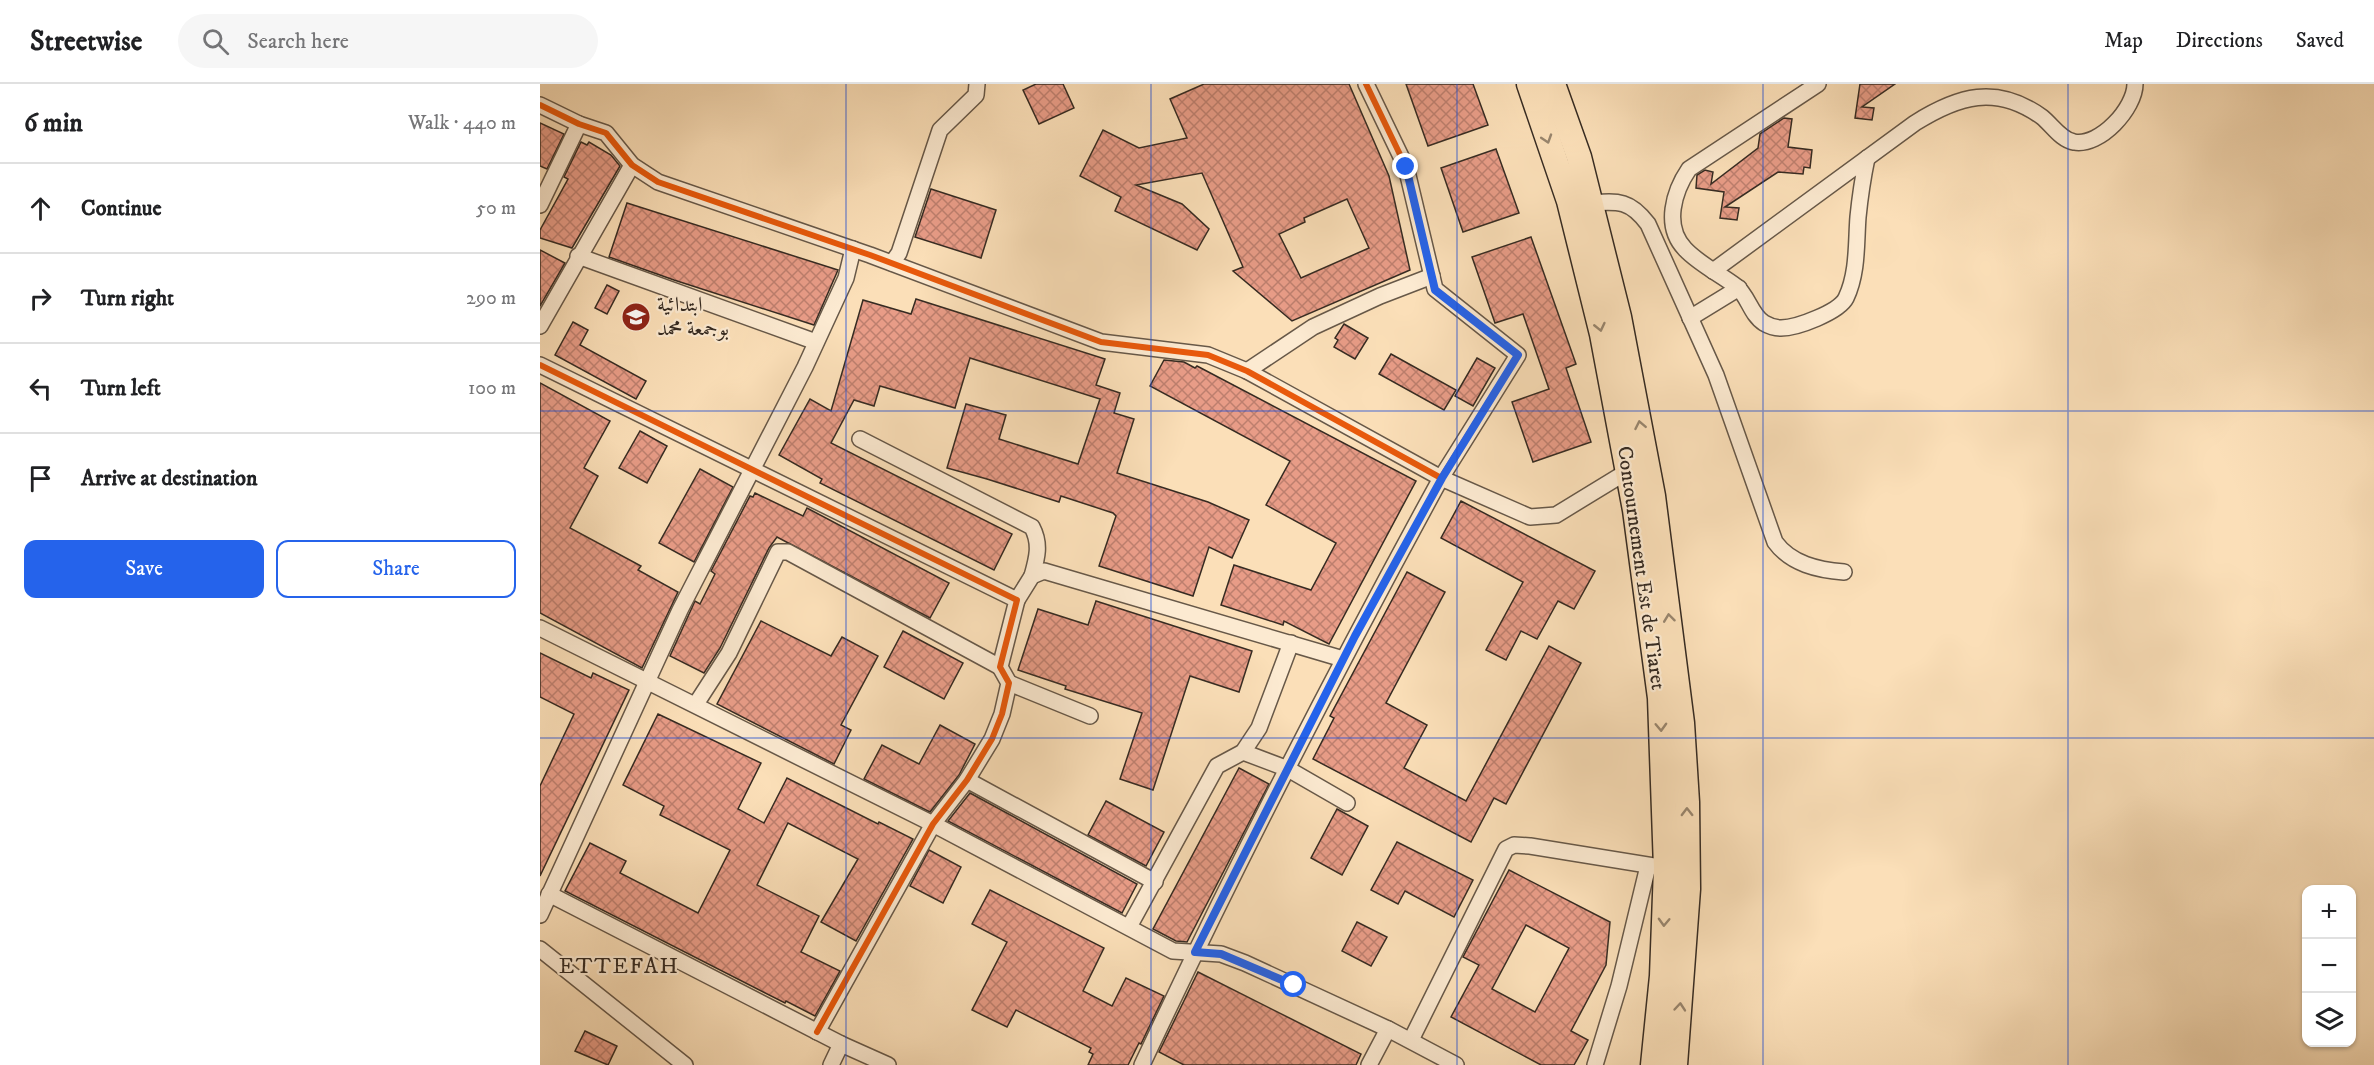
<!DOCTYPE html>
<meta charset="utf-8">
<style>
:root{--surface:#fff;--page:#f6f6f6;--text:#202124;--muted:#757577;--line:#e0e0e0;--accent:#2563eb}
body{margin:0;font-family:"IM FELL DW Pica",Amiri,serif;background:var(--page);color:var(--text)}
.controls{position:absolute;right:18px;bottom:18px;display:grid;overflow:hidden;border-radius:12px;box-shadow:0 2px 4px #0004}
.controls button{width:54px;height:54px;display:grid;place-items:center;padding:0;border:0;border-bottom:2px solid var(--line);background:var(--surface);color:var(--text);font:30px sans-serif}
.stop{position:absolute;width:18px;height:18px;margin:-14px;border:4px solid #2563eb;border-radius:50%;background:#fff}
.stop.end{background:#2563eb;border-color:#fff;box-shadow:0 2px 6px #0008}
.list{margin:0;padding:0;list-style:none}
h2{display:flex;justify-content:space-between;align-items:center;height:78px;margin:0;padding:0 24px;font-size:26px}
h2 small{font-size:20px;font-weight:400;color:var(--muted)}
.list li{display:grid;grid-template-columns:39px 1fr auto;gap:18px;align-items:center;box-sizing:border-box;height:90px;padding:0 24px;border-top:2px solid var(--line)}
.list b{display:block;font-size:22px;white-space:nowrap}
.list em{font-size:20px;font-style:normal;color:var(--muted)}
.actions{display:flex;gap:12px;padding:18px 24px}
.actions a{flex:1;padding:14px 0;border:2px solid var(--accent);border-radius:12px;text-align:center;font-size:21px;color:var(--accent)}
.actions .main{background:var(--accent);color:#fff}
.icon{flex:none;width:33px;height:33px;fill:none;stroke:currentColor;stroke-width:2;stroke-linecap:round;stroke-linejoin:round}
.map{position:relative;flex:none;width:1834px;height:981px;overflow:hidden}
header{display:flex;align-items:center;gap:36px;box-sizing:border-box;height:84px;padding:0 30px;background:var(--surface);border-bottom:2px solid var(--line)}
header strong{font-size:28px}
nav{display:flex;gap:33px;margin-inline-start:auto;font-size:21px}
.search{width:420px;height:54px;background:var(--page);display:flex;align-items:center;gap:15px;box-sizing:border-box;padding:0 21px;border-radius:33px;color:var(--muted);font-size:22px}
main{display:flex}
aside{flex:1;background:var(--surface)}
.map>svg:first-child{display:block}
.building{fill:url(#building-cross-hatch);stroke:#362b22;stroke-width:1.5;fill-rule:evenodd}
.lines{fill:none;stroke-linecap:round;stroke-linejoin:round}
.minor-casing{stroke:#675848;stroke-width:18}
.trunk-casing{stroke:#362b22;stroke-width:27}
.minor{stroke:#fcead1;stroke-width:15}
.trunk{stroke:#fbdfb8;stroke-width:24}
.cycleway-casing{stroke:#fcead1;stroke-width:10}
.cycleway{stroke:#e8590c;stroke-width:6}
.oneway{stroke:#98856d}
.route{stroke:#2563eb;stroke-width:8}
.grid{fill:none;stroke:#1d4ed8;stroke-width:1.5;stroke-opacity:0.55}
.labels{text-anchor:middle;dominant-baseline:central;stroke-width:4.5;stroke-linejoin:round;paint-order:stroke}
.poi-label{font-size:21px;fill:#362b22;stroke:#fcead1;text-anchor:start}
.street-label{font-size:21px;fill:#362b22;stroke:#fcead1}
.neighbourhood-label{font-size:22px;letter-spacing:1.5px;fill:#362b22;stroke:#fcead1}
</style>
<header>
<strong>Streetwise</strong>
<div class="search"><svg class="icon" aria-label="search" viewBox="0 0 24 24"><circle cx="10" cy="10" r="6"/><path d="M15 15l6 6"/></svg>Search here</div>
<nav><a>Map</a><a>Directions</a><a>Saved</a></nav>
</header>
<main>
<aside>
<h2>6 min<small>Walk · 440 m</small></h2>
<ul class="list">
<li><svg class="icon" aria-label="ahead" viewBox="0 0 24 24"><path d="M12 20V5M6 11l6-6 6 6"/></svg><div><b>Continue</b></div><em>50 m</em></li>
<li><svg class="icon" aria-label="right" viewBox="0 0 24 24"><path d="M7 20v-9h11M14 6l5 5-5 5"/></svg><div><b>Turn right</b></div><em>290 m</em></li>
<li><svg class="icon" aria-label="left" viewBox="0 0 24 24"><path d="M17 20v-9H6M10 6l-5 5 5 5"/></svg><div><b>Turn left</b></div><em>100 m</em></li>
<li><svg class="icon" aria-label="arrive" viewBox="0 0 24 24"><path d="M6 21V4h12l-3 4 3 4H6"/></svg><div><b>Arrive at destination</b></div></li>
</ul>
<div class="actions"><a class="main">Save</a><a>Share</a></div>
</aside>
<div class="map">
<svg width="1834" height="981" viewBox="0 0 1834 981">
<defs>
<pattern id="building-cross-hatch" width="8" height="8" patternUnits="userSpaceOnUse" patternTransform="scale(1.5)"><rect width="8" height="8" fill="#e89c87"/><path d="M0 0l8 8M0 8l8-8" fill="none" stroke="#bd7f6e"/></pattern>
</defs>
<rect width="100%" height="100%" fill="#fbdfb8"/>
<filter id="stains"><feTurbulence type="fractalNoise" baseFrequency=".00333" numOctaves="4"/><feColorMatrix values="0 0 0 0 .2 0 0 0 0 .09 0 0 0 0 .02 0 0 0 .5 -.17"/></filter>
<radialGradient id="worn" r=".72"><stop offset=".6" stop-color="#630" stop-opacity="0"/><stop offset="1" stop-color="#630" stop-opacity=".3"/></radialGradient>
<g class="building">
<polygon points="496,0 523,0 534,24 499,40 483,6"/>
<path d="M664,0h145l40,92 21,94 -118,51 -59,-50 10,-4 -41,-94 -66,12 46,19 27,25 -12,21 -82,-39 6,-14 -41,-21 23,-46 36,18 48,-10 -17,-39zM807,115l22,49 -68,30 -22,-44 26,-12 -1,-4z"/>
<polygon points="866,0 933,0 948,41 888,62"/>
<polygon points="1320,0 1355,0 1322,23 1334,24 1332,36 1315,34"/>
<polygon points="1244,34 1252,35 1248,63 1272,66 1270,84 1264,83 1263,90 1238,88 1185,123 1199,124 1197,136 1180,134 1184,108 1156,104 1157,91 1165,86 1173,88 1171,100 1218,64 1220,50"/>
<polygon points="0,39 24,50 7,85 0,82"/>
<polygon points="41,58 47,61 49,58 71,71 80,82 32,164 0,154 0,146 28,95 24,93"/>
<polygon points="956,65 979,129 923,148 901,84"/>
<polygon points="391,105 456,126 441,174 375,153"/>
<polygon points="87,119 298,186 274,241 134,196 69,173"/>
<polygon points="991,153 1036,280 1026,284 1051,358 993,378 972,318 1009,305 983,230 955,239 932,173"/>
<polygon points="0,166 25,179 0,222"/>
<polygon points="67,201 79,207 67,230 55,224"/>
<polygon points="376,215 565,275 556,301 580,309 574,329 594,335 577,389 668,418 709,436 692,474 669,463 653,512 559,482 576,432 573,429 521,412 519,418 447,395 407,384 426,320 466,331 459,355 538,380 560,315 430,274 415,324 340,302 334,322 314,316 291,359 472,450 454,486 280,399 282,395 239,371 270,315 291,327 323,216 371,230"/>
<polygon points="33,238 48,246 40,261 106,297 96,315 15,271"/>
<polygon points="804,240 828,254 815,275 794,263 798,256 795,254"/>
<polygon points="851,270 916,306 904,326 839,290"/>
<polygon points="937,274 955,284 933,322 915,312"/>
<polygon points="624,276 644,278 655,284 657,282 876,397 789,560 744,537 743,541 681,521 694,481 771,506 796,459 726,421 750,377 610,302"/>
<polygon points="0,299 70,337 44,384 58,392 30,444 101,482 98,486 138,508 102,584 0,529"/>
<polygon points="100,347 127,362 107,399 79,384"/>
<polygon points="160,385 193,403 154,478 119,459"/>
<polygon points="215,409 263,432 267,424 409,499 390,534 237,453 229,464 180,564 164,589 130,572 155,517 160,520 175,490 171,487 210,412 213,413"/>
<polygon points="921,417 1055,487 1034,525 1018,517 997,555 981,547 966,576 946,566 983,498 901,454"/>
<polygon points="867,488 905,508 846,619 887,641 864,684 926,717 1009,562 1041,579 966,720 954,714 931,758 773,675 794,634 790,632"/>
<polygon points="556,517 712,567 699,608 650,592 613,706 580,695 602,629 525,605 526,602 478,586 498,525 548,541"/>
<polygon points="221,537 291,572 302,553 338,572 301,641 311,646 294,680 177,620"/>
<polygon points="363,547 423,579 404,615 344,583"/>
<polygon points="0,569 51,594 53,589 89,606 0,792 0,702 34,630 0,613"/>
<polygon points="118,630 221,679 198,725 224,739 247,694 338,740 339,738 373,755 316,857 281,838 318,775 248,739 217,801 279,832 261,868 300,887 275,932 246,917 245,919 25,807 50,759 86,777 80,789 158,829 190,766 120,731 124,722 83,701"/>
<polygon points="400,641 435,660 419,691 390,728 324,695 342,661 379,680"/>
<polygon points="699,684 729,700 647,858 636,857 613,845"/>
<polygon points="430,709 597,800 582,829 408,737"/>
<polygon points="566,717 624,748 606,782 548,751"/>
<polygon points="797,725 828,742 802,791 771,774"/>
<polygon points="857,758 933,796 914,833 865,807 858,820 831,806"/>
<polygon points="389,766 421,783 403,819 370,802"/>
<path d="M969,786l101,52 -4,43 -35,66 17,9 -14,25h-33l-90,-48 28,-52 -16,-8zM986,841l43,23 -34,64 -43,-23z"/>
<polygon points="450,806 564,864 543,907 572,922 586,894 624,912 601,960 599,959 588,981 548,981 553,970 549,968 551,964 476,926 467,943 432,926 467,858 432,840"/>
<polygon points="817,838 847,853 831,882 802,867"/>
<polygon points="658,888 821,970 816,981 644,981 619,968"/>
<polygon points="45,947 77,962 68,981 35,967"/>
</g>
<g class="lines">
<g class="minor-casing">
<g id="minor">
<path d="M1278,0l-129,85c-15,22 -26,57 -4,80 14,15 35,25 52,38 11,9 14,28 27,36 5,3 12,5 17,5 16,0 58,-16 65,-30 12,-25 10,-55 12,-81 2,-20 5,-40 9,-59"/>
<polyline points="0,21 39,40 66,49 92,81 118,98 330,171 561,258 668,271 707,287 901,394 978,271 895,205 866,83 826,0"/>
<path d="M1050,119c29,-2 40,-3 58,21l68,151 59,167c16,22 43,28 69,30"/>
<polyline points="0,121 39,40"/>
<polyline points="38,172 276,258"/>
<polyline points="352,179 359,169 400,46 436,11 437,0"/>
<path d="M1173,187l202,-148c43,-27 81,-39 127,-6 10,8 19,23 32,25 26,5 61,-34 61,-58"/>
<polyline points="1150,234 1199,204"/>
<polyline points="0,242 92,81"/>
<polyline points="0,281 477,516 460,583 469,599 462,630 452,655 427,696 393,740 277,948"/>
<polyline points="707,287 773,243 840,212 892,192"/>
<path d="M320,355l172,88c9,17 5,31 0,49"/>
<polyline points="477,516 492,492 504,487 803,575"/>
<polyline points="0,544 393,740 633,867 681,870 705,879 848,945 829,981"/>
<polyline points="469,599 550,632"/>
<polyline points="156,620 189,569 238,468 248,468 460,583"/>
<polyline points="703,668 748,685 807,719"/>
<polyline points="427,696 615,798"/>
<polyline points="9,810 301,960 348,981"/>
<polyline points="0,831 140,526 265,283 306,194 313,165"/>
<polyline points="589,843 677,682 703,668 719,644 751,559"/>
<polyline points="0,865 145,981"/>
<polyline points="848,945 916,981"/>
<polyline points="871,956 966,765 974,761 990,762 1126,784"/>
<polyline points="291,981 301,960"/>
<path d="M602,981c93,-199 194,-395 299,-587l89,39 26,-2 72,-44"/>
<polyline points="1055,981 1079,902 1108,782"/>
</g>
</g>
<g class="trunk-casing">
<g id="trunk">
<polyline points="989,0 1029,117 1062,250 1095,426 1120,614 1126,784 1122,892 1113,981"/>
<polyline points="1013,0 1039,73 1079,233 1113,412 1142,639 1147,718 1148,805 1135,981"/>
</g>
</g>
<use href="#minor" class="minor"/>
<use href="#trunk" class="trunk"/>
<g class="cycleway-casing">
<g id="cycleway">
<polyline points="0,21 39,40 66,49 92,81 118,98 330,171 561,258 668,271 707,287 901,394 978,271 895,205 866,83 826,0"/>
<polyline points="0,281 477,516 460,583 469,599 462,630 452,655 427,696 393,740 277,948"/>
</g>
</g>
<use href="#cycleway" class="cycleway"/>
</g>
<defs><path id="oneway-chevron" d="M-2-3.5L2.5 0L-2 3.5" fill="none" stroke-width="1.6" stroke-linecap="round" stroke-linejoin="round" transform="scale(1.5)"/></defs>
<g class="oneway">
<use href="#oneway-chevron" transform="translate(1007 55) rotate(72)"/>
<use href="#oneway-chevron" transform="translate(1060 243) rotate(77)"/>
<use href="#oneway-chevron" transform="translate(1100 341) rotate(-101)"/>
<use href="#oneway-chevron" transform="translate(1129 534) rotate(-97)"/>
<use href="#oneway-chevron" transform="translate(1121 643) rotate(88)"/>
<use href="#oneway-chevron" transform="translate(1147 728) rotate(-91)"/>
<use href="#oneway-chevron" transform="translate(1124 838) rotate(92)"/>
<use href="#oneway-chevron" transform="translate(1140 923) rotate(-85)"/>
</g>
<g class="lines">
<polyline class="route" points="754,901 681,870 655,868 815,552 902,394 978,271 895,206 866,83"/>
</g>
<path class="grid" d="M306,0v981M611,0v981M917,0v981M1223,0v981M1528,0v981M0,327h1834M0,654h1834"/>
<defs>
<g id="school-disc" transform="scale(1.5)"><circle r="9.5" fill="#8f2418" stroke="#fcead1"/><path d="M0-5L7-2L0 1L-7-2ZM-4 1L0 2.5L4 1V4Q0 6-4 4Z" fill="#fff"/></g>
</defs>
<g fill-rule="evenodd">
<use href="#school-disc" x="96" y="233"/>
</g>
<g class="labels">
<g class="poi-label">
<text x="117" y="221">ابتدائية<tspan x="117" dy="24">بوجمعة محمد</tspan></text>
</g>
<g class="street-label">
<text transform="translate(1101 484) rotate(82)">Contournement Est de Tiaret</text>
</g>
<g class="neighbourhood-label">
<text x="79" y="882">ETTEFAH</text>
</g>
</g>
<rect width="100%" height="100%" filter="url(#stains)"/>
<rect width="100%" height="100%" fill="url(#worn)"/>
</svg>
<div class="controls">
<button>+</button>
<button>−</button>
<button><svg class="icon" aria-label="layers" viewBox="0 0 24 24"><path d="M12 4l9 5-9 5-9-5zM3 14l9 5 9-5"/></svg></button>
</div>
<div class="stop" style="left:754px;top:901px"></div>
<div class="stop end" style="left:866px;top:83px"></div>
</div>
</main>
